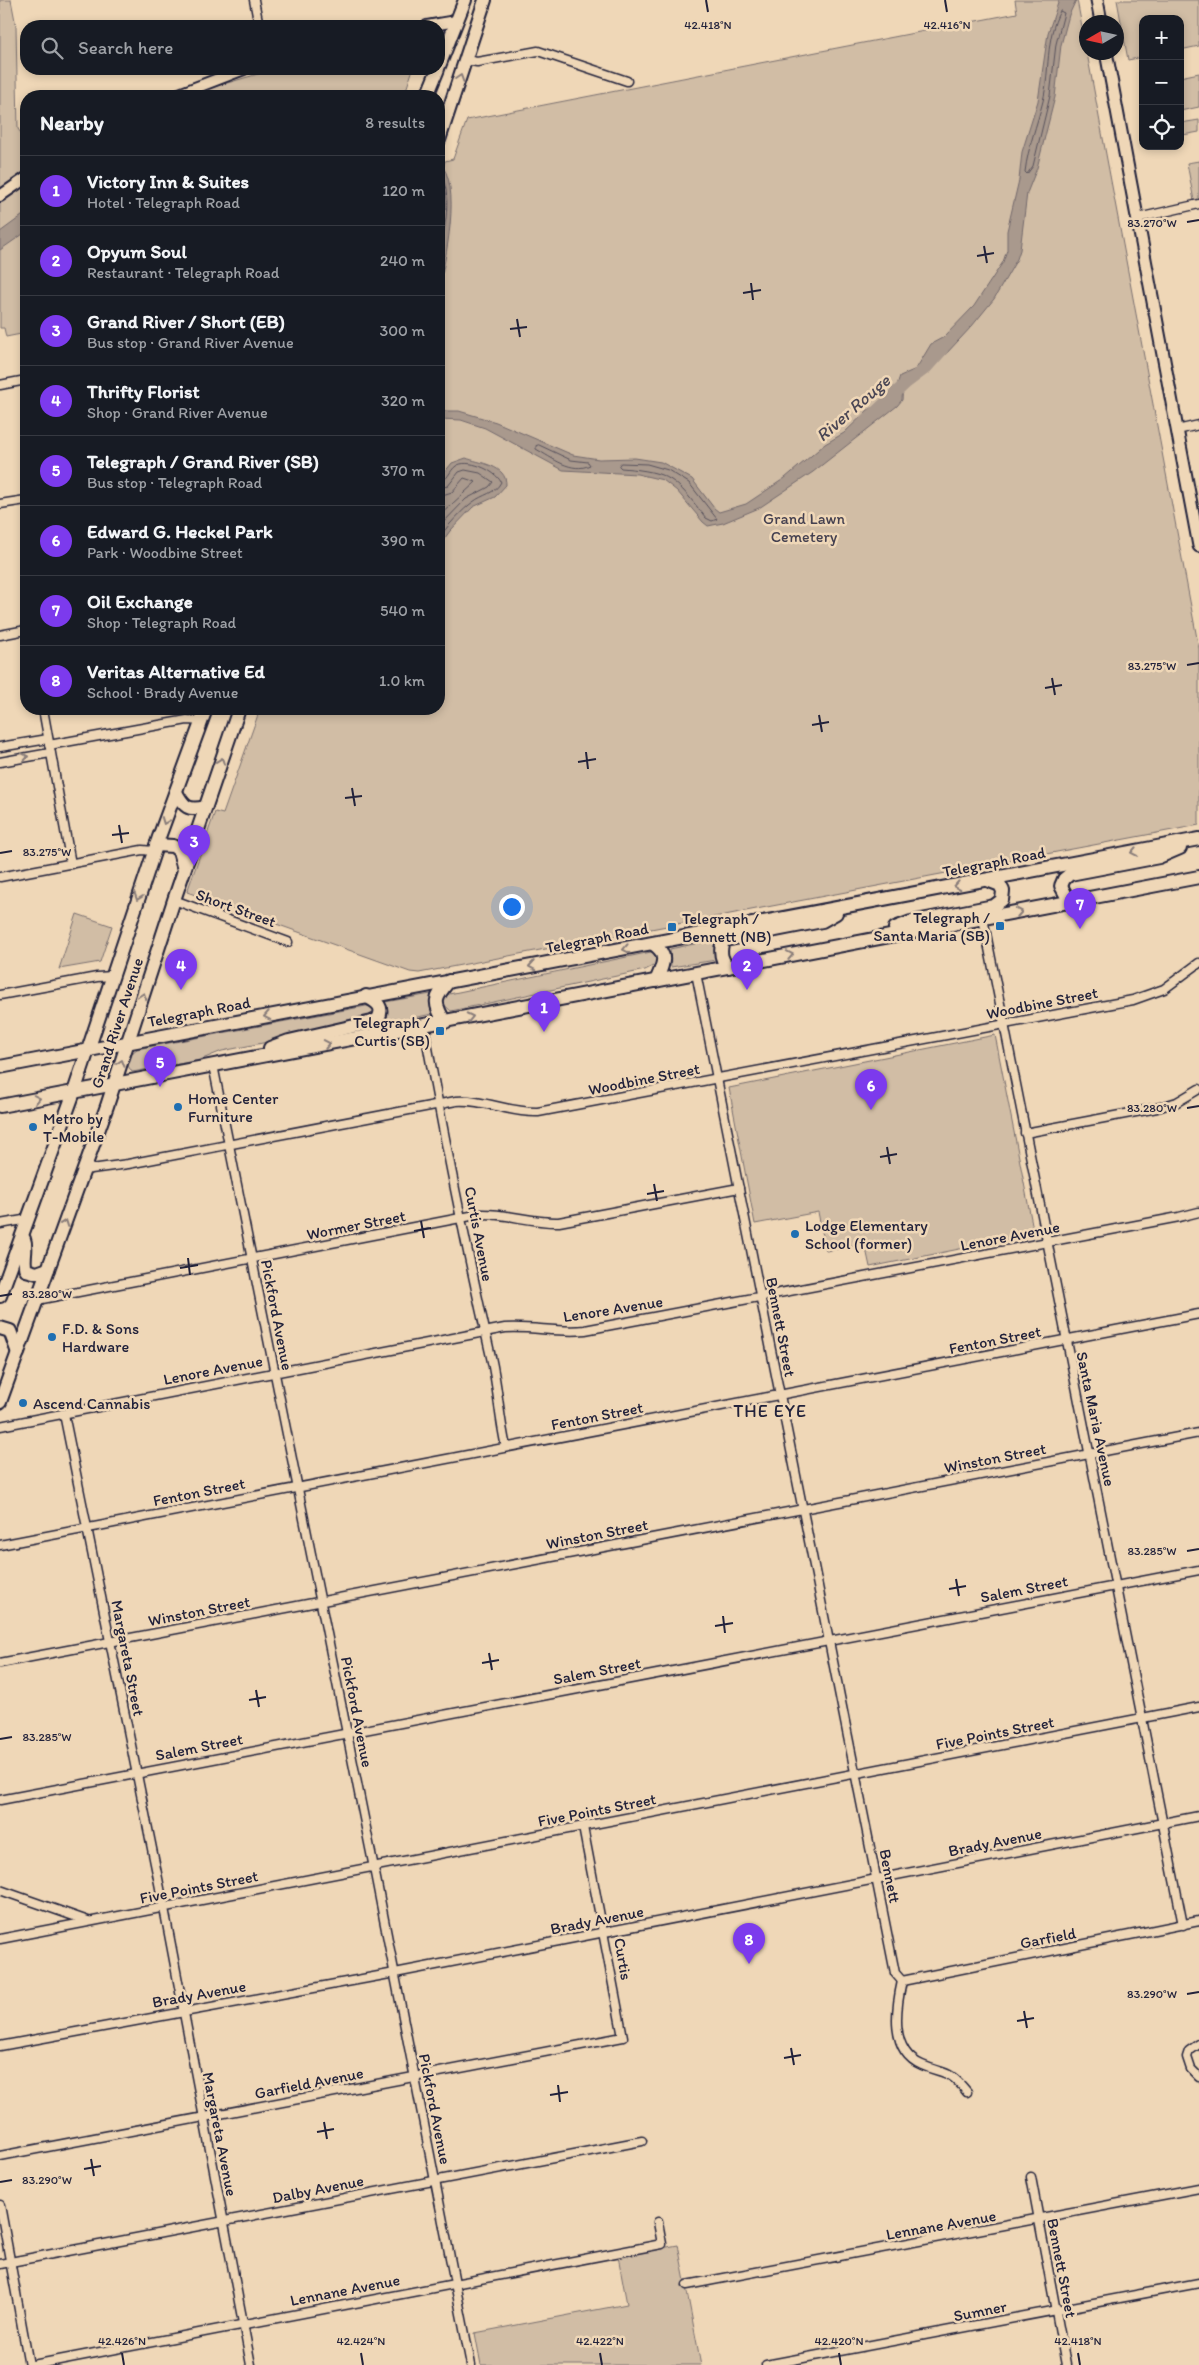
<!DOCTYPE html>
<meta charset="utf-8">
<style>
:root{--surface:#171b24;--page:#20242c;--text:#f1f3f6;--muted:#9ea1a6;--line:#363941;--accent:#7c3aed}
body{margin:0;font-family:Itim,sans-serif;background:var(--page);color:var(--text)}
.controls{position:absolute;right:15px;top:15px;display:grid;overflow:hidden;border-radius:10px;box-shadow:0 2px 8px #0003}
.controls button{width:45px;height:45px;display:grid;place-items:center;padding:0;border:0;border-bottom:1px solid var(--line);background:var(--surface);color:var(--text);font:25px sans-serif}
.compass{position:absolute;left:1079px;top:15px;width:45px;height:45px;border-radius:50%;background:var(--surface);box-shadow:0 2px 8px #0003;rotate:261deg}
.you{position:absolute;left:511px;top:906px;width:18px;height:18px;margin:-12px;border:4px solid #fff;border-radius:50%;background:#1a73e8;box-shadow:0 0 0 8px #1a73e833}
.badge{display:grid;place-items:center;width:32px;height:32px;border-radius:50%;background:var(--accent);color:#fff;font-size:16px;font-weight:700}
.pin{position:absolute;translate:-50% -41px;filter:drop-shadow(0 1px 2px #0008)}
.pin::after{content:'';position:absolute;top:26px;width:18px;height:15px;background:inherit;clip-path:polygon(0 0,100% 0,50% 100%)}
.list{margin:0;padding:0;list-style:none}
h2{display:flex;justify-content:space-between;align-items:center;height:65px;margin:0;padding:0 20px;font-size:21px}
h2 small{font-size:16px;font-weight:400;color:var(--muted)}
.list li{display:grid;grid-template-columns:32px 1fr auto;gap:15px;align-items:center;box-sizing:border-box;height:70px;padding:0 20px;border-top:1px solid var(--line)}
.list b{display:block;font-size:19px;white-space:nowrap}
.list p{margin:0;font-size:16px;white-space:nowrap;color:var(--muted)}
.list em{font-size:16px;font-style:normal;color:var(--muted)}
.icon{flex:none;width:28px;height:28px;fill:none;stroke:currentColor;stroke-width:2;stroke-linecap:round;stroke-linejoin:round}
.map{position:relative;flex:none;width:1199px;height:2365px;overflow:hidden}
.search{position:absolute;background:var(--surface);box-shadow:0 2px 8px #0003;left:20px;top:20px;width:425px;height:55px;display:flex;align-items:center;gap:12px;box-sizing:border-box;padding:0 18px;border-radius:20px;color:var(--muted);font-size:19px}
.panel{position:absolute;background:var(--surface);box-shadow:0 2px 8px #0003;left:20px;top:90px;width:425px;height:625px;border-radius:20px}
.map>svg:first-child{display:block}
.green{fill:#d1bda5;stroke:#7a7070}
.water{fill:#a9998d;stroke:#73696c}
.lines{fill:none;stroke-linecap:round;stroke-linejoin:round}
.shore{stroke:#58525c;stroke-width:1}
.river{stroke:#a9998d;stroke-width:12}
.minor-casing{stroke:#22223b;stroke-width:11}
.tertiary-casing{stroke:#22223b;stroke-width:14}
.secondary-casing{stroke:#22223b;stroke-width:15}
.primary-casing{stroke:#22223b;stroke-width:16}
.minor{stroke:#efd7b7;stroke-width:8}
.tertiary{stroke:#efd7b7;stroke-width:10}
.secondary{stroke:#efd7b7;stroke-width:11}
.primary{stroke:#efd7b7;stroke-width:12}
.oneway{stroke:#887c79}
.ticks{fill:none;stroke:#22223b;stroke-width:2}
.poi-dot{fill:#1f6fb2;stroke:#efd7b7;stroke-width:2}
.labels{text-anchor:middle;dominant-baseline:central;stroke-width:5;stroke-linejoin:round;paint-order:stroke}
.park-label{font-size:16px;fill:#454150;stroke:#efd7b7}
.street-label{font-size:16px;fill:#22223b;stroke:#efd7b7}
.poi-label{font-size:16px;fill:#22223b;stroke:#efd7b7;text-anchor:start}
.water-label{font-size:18px;font-style:italic;fill:#4a4654;stroke:#efd7b7}
.neighbourhood-label{font-size:18px;letter-spacing:1px;fill:#22223b;stroke:#efd7b7}
.ticks-label{font-size:12px;text-anchor:middle;fill:#22223b;stroke:#efd7b7;stroke-width:5;stroke-linejoin:round;paint-order:stroke}
</style>
<div class="map">
<svg width="1199" height="2365" viewBox="0 0 1199 2365">
<rect width="100%" height="100%" fill="#efd7b7"/>
<filter id="ink" filterUnits="userSpaceOnUse"><feTurbulence type="fractalNoise" baseFrequency=".02" numOctaves="2"/><feDisplacementMap in="SourceGraphic" scale="10" xChannelSelector="R" yChannelSelector="G"/><feConvolveMatrix kernelMatrix="1 2 1 2 8 2 1 2 1" color-interpolation-filters="sRGB"/></filter>
<g filter="url(#ink)">
<g class="green">
<polygon points="0,0 11,0 16,26 18,129 26,140 26,333 6,337 4,328 0,328"/>
<polygon points="1015,0 1077,0 1199,649 1199,825 419,973 410,972 187,892 215,812 223,814 260,709 439,709 439,188 445,161 453,159 467,120 1017,13"/>
<polygon points="1117,0 1199,0 1199,46 1180,50 1180,19 1143,19 1143,57 1128,60"/>
<polygon points="275,69 413,69 404,96 183,96"/>
<polygon points="1199,73 1199,107 1180,111 1180,77"/>
<polygon points="1199,120 1199,132 1183,135 1181,123"/>
<polygon points="1199,161 1199,200 1194,201 1187,163"/>
<polygon points="77,914 112,926 100,962 59,969"/>
<polygon points="714,940 716,960 671,967 670,949"/>
<polygon points="651,952 657,954 657,964 645,970 451,1011 442,1003 443,998 449,994"/>
<polygon points="431,994 432,1014 388,1023 385,1002"/>
<polygon points="366,1006 372,1006 375,1013 364,1023 222,1051 200,1060 138,1071 132,1072 128,1066 133,1052 137,1049"/>
<polygon points="995,1035 1034,1234 870,1267 865,1244 826,1251 818,1212 755,1224 729,1088"/>
<polygon points="678,2245 701,2365 481,2365 475,2333 627,2304 618,2256"/>
</g>
<g class="water">
<path d="M1059,0h17l-7,15 -8,30 -6,52 -18,71 -10,25 -7,57 -3,9 -23,40 -22,27 -27,29 -17,9c-4,13 -15,12 -25,20l-1,16 -5,6 -84,66 -54,36 -36,15 -15,3 -5,-4 -26,-31 -14,-11 -26,-6 -74,-4 -78,-42 -24,-8 -22,-1v-8h20l37,11 77,33 26,4 36,-1 26,4 31,17 22,29 5,4 27,-8 39,-26 40,-34 19,-11 24,-23 4,-2 12,1c15,-13 10,-17 16,-33l16,-7 15,-25 13,-7 30,-31 29,-44 4,-12v-19l12,-51 3,-28 16,-51 10,-68z"/>
<path d="M439,162c24,23 6,97 0,128l2,-75z"/>
<polygon points="26,213 26,232 0,250 0,232"/>
<path d="M466,458c13,5 41,7 40,27l-11,12 -22,10 -23,24 -11,15v-67l13,-16z"/>
</g>
<g class="lines">
<g class="shore">
<path d="M1060,11l4,2 -8,31 -6,52 -17,70 -6,8 -2,-2c3,-25 12,-47 18,-71 7,-28 2,-63 17,-90z"/>
<path d="M439,169c15,26 5,60 0,88"/>
<path d="M539,445l32,15 17,2 2,3c-18,9 -38,-7 -54,-16v-3z"/>
<path d="M621,463l26,1 21,6 21,13 28,36 -5,2 -6,-3c-31,-39 -34,-46 -85,-50l-2,-2z"/>
<path d="M439,482c9,-1 10,-11 17,-16 11,-8 39,4 45,16 -6,12 -18,12 -28,20 -9,6 -30,28 -34,37"/>
<polyline points="439,488 448,486 459,472 465,470 480,473 493,482 489,487 466,499 439,527"/>
<polyline points="439,496 452,492 464,478 476,482 439,516"/>
</g>
<polyline class="river" points="867,420 906,383 926,368 942,350"/>
<g class="minor-casing">
<g id="minor">
<polyline points="254,0 259,26"/>
<polyline points="465,60 477,62 538,51 627,81"/>
<polyline points="1138,218 1199,204"/>
<polyline points="0,385 26,380"/>
<polyline points="1177,430 1199,425"/>
<polyline points="0,504 26,500"/>
<polyline points="0,635 26,630"/>
<polyline points="43,709 71,864"/>
<polyline points="49,745 187,720 202,721"/>
<polyline points="0,747 48,739"/>
<polyline points="0,762 50,753"/>
<polyline points="0,877 142,850 154,851"/>
<polyline points="174,900 288,942"/>
<polyline points="983,918 1183,1925"/>
<polyline points="696,973 895,1973 902,1981"/>
<polyline points="0,995 97,977 113,976"/>
<path d="M424,1026c20,111 42,222 67,331 7,30 8,60 15,90"/>
<polyline points="213,1065 372,1858 471,2365"/>
<polyline points="1025,1133 1157,1108 1177,1102 1199,1089"/>
<path d="M84,1170l44,-6 328,-63c28,-2 53,12 82,11l595,-112 31,-11 35,-26"/>
<polyline points="0,1224 29,1219"/>
<path d="M37,1300l444,-86c26,-1 51,9 78,8l180,-34"/>
<polyline points="64,1414 164,1908 251,2365"/>
<path d="M0,1426l505,-98c27,-2 53,5 80,2l594,-113 20,-5"/>
<polyline points="0,1545 1199,1314"/>
<polyline points="0,1663 1199,1433"/>
<polyline points="0,1800 1199,1570"/>
<polyline points="0,1890 88,1921"/>
<polyline points="0,1939 1199,1707"/>
<polyline points="902,1981 1199,1921"/>
<path d="M902,1981c-6,27 -13,70 20,84 23,10 27,4 45,27"/>
<polyline points="1199,2044 1189,2051 1187,2057 1191,2069 1199,2077"/>
<polyline points="0,2046 395,1973 1199,1816"/>
<polyline points="0,2156 623,2037 583,1827"/>
<polyline points="1031,2177 1066,2365"/>
<polyline points="0,2205 29,2365"/>
<polyline points="0,2264 642,2141"/>
<polyline points="687,2285 1199,2188"/>
<polyline points="33,2365 662,2244 658,2222"/>
<polyline points="766,2365 1199,2283"/>
</g>
</g>
<g class="tertiary-casing">
<g id="tertiary">
<polyline points="427,26 456,21"/>
<polyline points="174,96 244,69"/>
<polyline points="0,196 26,178"/>
</g>
</g>
<g class="secondary-casing">
<g id="secondary">
<polyline points="1097,0 1101,22"/>
<polyline points="1106,52 1199,546"/>
</g>
</g>
<g class="primary-casing">
<g id="primary">
<polyline points="439,66 465,0"/>
<polyline points="427,96 438,69"/>
<polyline points="439,140 485,0"/>
<path d="M176,792c8,15 12,19 29,15"/>
<polyline points="156,845 173,846 179,851 184,870"/>
<polyline points="1075,901 1067,897 1061,886 1064,879 1070,874 1159,857 1180,848"/>
<polyline points="895,928 911,922 994,906 1002,900 1003,891 1000,885 987,880"/>
<path d="M653,944c16,10 10,21 3,37"/>
<path d="M728,967c-7,-7 -8,-14 -6,-23l3,-4 97,-19 14,-8"/>
<path d="M445,1022c-12,-20 -11,-23 4,-41"/>
<path d="M270,1048l19,-7 83,-19 6,-3c7,-13 -2,-17 -12,-23"/>
<polyline points="0,1067 1199,839"/>
<polyline points="0,1106 1199,877"/>
<path d="M24,1239c4,10 -2,21 2,31l11,3 11,-4"/>
<polyline points="0,1296 74,1092 159,837 206,709"/>
<polyline points="0,1328 10,1331 18,1353"/>
<polyline points="0,1402 107,1106 174,900 239,709"/>
</g>
</g>
<use href="#minor" class="minor"/>
<use href="#tertiary" class="tertiary"/>
<use href="#secondary" class="secondary"/>
<use href="#primary" class="primary"/>
</g>
<defs><path id="oneway-chevron" d="M-2-3.5L2.5 0L-2 3.5" fill="none" stroke-width="1.6" stroke-linecap="round" stroke-linejoin="round" transform="scale(1.25)"/></defs>
<g class="oneway">
<use href="#oneway-chevron" transform="translate(460 78) rotate(-72)"/>
<use href="#oneway-chevron" transform="translate(25 757) rotate(-11)"/>
<use href="#oneway-chevron" transform="translate(221 761) rotate(-71)"/>
<use href="#oneway-chevron" transform="translate(165 821) rotate(111)"/>
<use href="#oneway-chevron" transform="translate(1134 852) rotate(169)"/>
<use href="#oneway-chevron" transform="translate(957 886) rotate(169)"/>
<use href="#oneway-chevron" transform="translate(138 897) rotate(109)"/>
<use href="#oneway-chevron" transform="translate(1019 912) rotate(-10)"/>
<use href="#oneway-chevron" transform="translate(626 949) rotate(169)"/>
<use href="#oneway-chevron" transform="translate(790 955) rotate(-11)"/>
<use href="#oneway-chevron" transform="translate(532 966) rotate(170)"/>
<use href="#oneway-chevron" transform="translate(143 996) rotate(-72)"/>
<use href="#oneway-chevron" transform="translate(267 1016) rotate(169)"/>
<use href="#oneway-chevron" transform="translate(470 1017) rotate(-12)"/>
<use href="#oneway-chevron" transform="translate(327 1044) rotate(-10)"/>
<use href="#oneway-chevron" transform="translate(121 1063) rotate(-72)"/>
<use href="#oneway-chevron" transform="translate(37 1099) rotate(-11)"/>
<use href="#oneway-chevron" transform="translate(65 1223) rotate(-70)"/>
</g>
</g>
<path class="ticks" d="M706,0l2,12M945,0l2,12M1187,222l12,-2M984,246l3,17M977,256l17,-3M751,283l2,17M743,293l18,-3M517,319l3,18M510,329l17,-2M1187,665l12,-2M1052,678l3,17M1045,688l17,-3M819,715l3,17M812,725l17,-3M586,752l2,17M578,762l18,-3M352,788l3,18M345,798l17,-2M119,825l3,18M112,835l17,-2M0,853l12,-2M1187,1108l12,-2M887,1147l3,17M880,1157l17,-3M654,1184l3,17M647,1194l17,-3M421,1221l3,17M414,1231l17,-3M188,1258l2,17M180,1268l18,-3M0,1296l12,-2M1187,1551l12,-2M956,1579l3,17M949,1589l17,-3M723,1616l2,17M715,1626l18,-3M489,1653l3,17M482,1663l17,-3M256,1690l3,17M249,1700l17,-3M0,1739l12,-2M1187,1994l12,-2M1024,2011l3,17M1017,2021l17,-3M791,2048l3,17M784,2058l17,-3M558,2085l2,17M550,2095l18,-3M324,2122l3,17M317,2132l17,-3M91,2159l3,17M84,2169l17,-3M0,2182l12,-2M122,2353l2,12M361,2353l2,12M600,2353l2,12M839,2353l2,12M1078,2353l2,12"/>
<g class="poi-dot">
<rect x="995" y="921" width="10" height="10" rx="2.5"/>
<rect x="667" y="922" width="10" height="10" rx="2.5"/>
<rect x="435" y="1026" width="10" height="10" rx="2.5"/>
<circle cx="178" cy="1107" r="5"/>
<circle cx="33" cy="1127" r="5"/>
<circle cx="795" cy="1234" r="5"/>
<circle cx="52" cy="1337" r="5"/>
<circle cx="23" cy="1403" r="5"/>
</g>
<g class="labels">
<g class="park-label">
<text x="804" y="518">Grand Lawn<tspan x="804" dy="18">Cemetery</tspan></text>
</g>
<g class="street-label">
<text transform="translate(994 862) rotate(-11)">Telegraph Road</text>
<text transform="translate(236 908) rotate(20)">Short Street</text>
<text transform="translate(597 938) rotate(-11)">Telegraph Road</text>
<text transform="translate(1042 1003) rotate(-11)">Woodbine Street</text>
<text transform="translate(199 1012) rotate(-11)">Telegraph Road</text>
<text transform="translate(117 1023) rotate(-72)">Grand River Avenue</text>
<text transform="translate(644 1079) rotate(-11)">Woodbine Street</text>
<text transform="translate(356 1225) rotate(-11)">Wormer Street</text>
<text transform="translate(479 1234) rotate(79)">Curtis Avenue</text>
<text transform="translate(1010 1236) rotate(-11)">Lenore Avenue</text>
<text transform="translate(613 1309) rotate(-9)">Lenore Avenue</text>
<text transform="translate(277 1315) rotate(79)">Pickford Avenue</text>
<text transform="translate(781 1327) rotate(79)">Bennett Street</text>
<text transform="translate(995 1340) rotate(-11)">Fenton Street</text>
<text transform="translate(213 1370) rotate(-11)">Lenore Avenue</text>
<text transform="translate(597 1416) rotate(-11)">Fenton Street</text>
<text transform="translate(1096 1419) rotate(78)">Santa Maria Avenue</text>
<text transform="translate(995 1458) rotate(-11)">Winston Street</text>
<text transform="translate(199 1492) rotate(-11)">Fenton Street</text>
<text transform="translate(597 1534) rotate(-11)">Winston Street</text>
<text transform="translate(1024 1589) rotate(-11)">Salem Street</text>
<text transform="translate(199 1611) rotate(-11)">Winston Street</text>
<text transform="translate(128 1658) rotate(79)">Margareta Street</text>
<text transform="translate(597 1671) rotate(-11)">Salem Street</text>
<text transform="translate(357 1712) rotate(79)">Pickford Avenue</text>
<text transform="translate(995 1733) rotate(-11)">Five Points Street</text>
<text transform="translate(199 1747) rotate(-11)">Salem Street</text>
<text transform="translate(597 1810) rotate(-11)">Five Points Street</text>
<text transform="translate(995 1842) rotate(-11)">Brady Avenue</text>
<text transform="translate(890 1876) rotate(79)">Bennett</text>
<text transform="translate(199 1887) rotate(-11)">Five Points Street</text>
<text transform="translate(597 1920) rotate(-11)">Brady Avenue</text>
<text transform="translate(1048 1938) rotate(-11)">Garfield</text>
<text transform="translate(623 1959) rotate(80)">Curtis</text>
<text transform="translate(199 1994) rotate(-10)">Brady Avenue</text>
<text transform="translate(309 2083) rotate(-11)">Garfield Avenue</text>
<text transform="translate(435 2109) rotate(79)">Pickford Avenue</text>
<text transform="translate(220 2134) rotate(79)">Margareta Avenue</text>
<text transform="translate(318 2189) rotate(-11)">Dalby Avenue</text>
<text transform="translate(941 2225) rotate(-10)">Lennane Avenue</text>
<text transform="translate(1062 2268) rotate(79)">Bennett Street</text>
<text transform="translate(345 2290) rotate(-11)">Lennane Avenue</text>
<text transform="translate(980 2311) rotate(-11)">Sumner</text>
</g>
<g class="poi-label">
<text x="990" y="917" text-anchor="end">Telegraph /<tspan x="990" dy="18">Santa Maria (SB)</tspan></text>
<text x="682" y="918">Telegraph /<tspan x="682" dy="18">Bennett (NB)</tspan></text>
<text x="430" y="1022" text-anchor="end">Telegraph /<tspan x="430" dy="18">Curtis (SB)</tspan></text>
<text x="188" y="1098">Home Center<tspan x="188" dy="18">Furniture</tspan></text>
<text x="43" y="1118">Metro by<tspan x="43" dy="18">T-Mobile</tspan></text>
<text x="805" y="1225">Lodge Elementary<tspan x="805" dy="18">School (former)</tspan></text>
<text x="62" y="1328">F.D. &amp; Sons<tspan x="62" dy="18">Hardware</tspan></text>
<text x="33" y="1403">Ascend Cannabis</text>
</g>
<g class="water-label">
<text transform="translate(853 408) rotate(-41)">River Rouge</text>
</g>
<g class="neighbourhood-label">
<text x="770" y="1411">THE EYE</text>
</g>
</g>
<g class="ticks-label">
<text x="708" y="29">42.418°N</text>
<text x="947" y="29">42.416°N</text>
<text x="1152" y="227">83.270°W</text>
<text x="1152" y="670">83.275°W</text>
<text x="47" y="856">83.275°W</text>
<text x="1152" y="1112">83.280°W</text>
<text x="47" y="1298">83.280°W</text>
<text x="1152" y="1555">83.285°W</text>
<text x="47" y="1741">83.285°W</text>
<text x="1152" y="1998">83.290°W</text>
<text x="47" y="2184">83.290°W</text>
<text x="122" y="2345">42.426°N</text>
<text x="361" y="2345">42.424°N</text>
<text x="600" y="2345">42.422°N</text>
<text x="839" y="2345">42.420°N</text>
<text x="1078" y="2345">42.418°N</text>
</g>
</svg>
<div class="controls">
<button>+</button>
<button>−</button>
<button><svg class="icon" aria-label="locate" viewBox="0 0 24 24"><circle cx="12" cy="12" r="6"/><path d="M12 2v4M12 18v4M2 12h4M18 12h4"/></svg></button>
</div>
<svg class="compass" viewBox="-18 -18 36 36"><path d="M0-13l5 13h-10z" fill="#e53935"/><path d="M0 13l5-13h-10z" fill="#9ea1a6"/></svg>
<div class="you"></div>
<div class="pin badge" style="left:544px;top:1032px">1</div>
<div class="pin badge" style="left:747px;top:990px">2</div>
<div class="pin badge" style="left:194px;top:866px">3</div>
<div class="pin badge" style="left:181px;top:990px">4</div>
<div class="pin badge" style="left:160px;top:1087px">5</div>
<div class="pin badge" style="left:871px;top:1110px">6</div>
<div class="pin badge" style="left:1080px;top:929px">7</div>
<div class="pin badge" style="left:749px;top:1964px">8</div>
<div class="search"><svg class="icon" aria-label="search" viewBox="0 0 24 24"><circle cx="10" cy="10" r="6"/><path d="M15 15l6 6"/></svg>Search here</div>
<section class="panel">
<h2>Nearby<small>8 results</small></h2>
<ul class="list">
<li><span class="badge">1</span><div><b>Victory Inn &amp; Suites</b><p>Hotel · Telegraph Road</p></div><em>120 m</em></li>
<li><span class="badge">2</span><div><b>Opyum Soul</b><p>Restaurant · Telegraph Road</p></div><em>240 m</em></li>
<li><span class="badge">3</span><div><b>Grand River / Short (EB)</b><p>Bus stop · Grand River Avenue</p></div><em>300 m</em></li>
<li><span class="badge">4</span><div><b>Thrifty Florist</b><p>Shop · Grand River Avenue</p></div><em>320 m</em></li>
<li><span class="badge">5</span><div><b>Telegraph / Grand River (SB)</b><p>Bus stop · Telegraph Road</p></div><em>370 m</em></li>
<li><span class="badge">6</span><div><b>Edward G. Heckel Park</b><p>Park · Woodbine Street</p></div><em>390 m</em></li>
<li><span class="badge">7</span><div><b>Oil Exchange</b><p>Shop · Telegraph Road</p></div><em>540 m</em></li>
<li><span class="badge">8</span><div><b>Veritas Alternative Ed</b><p>School · Brady Avenue</p></div><em>1.0 km</em></li>
</ul>
</section>
</div>
